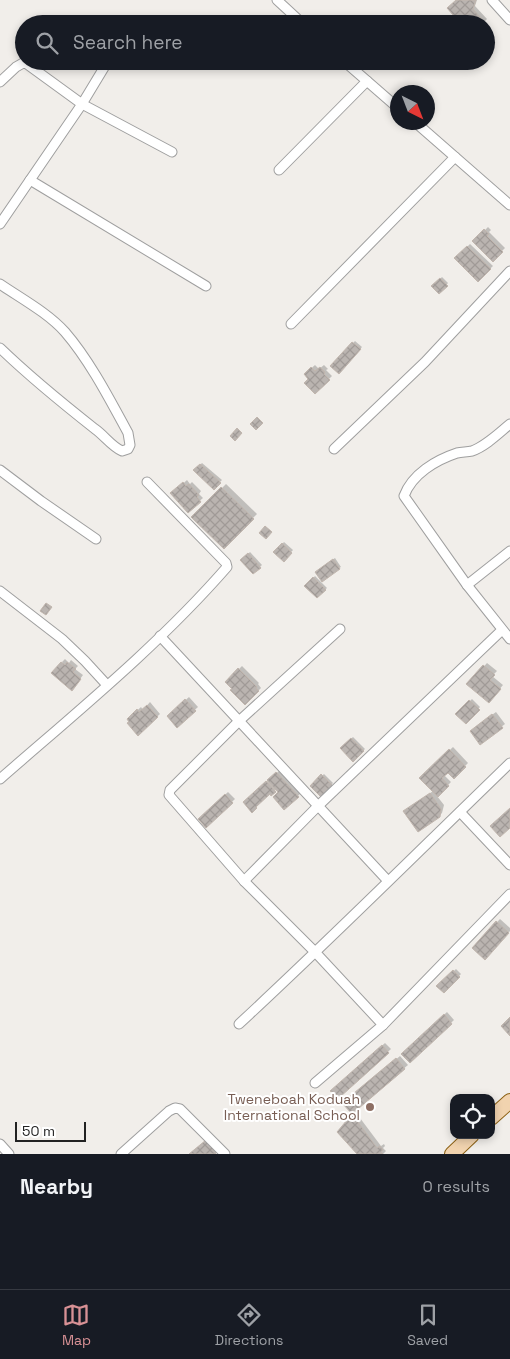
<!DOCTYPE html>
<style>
:root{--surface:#171b24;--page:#242831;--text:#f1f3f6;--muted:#9ea1a6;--line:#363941;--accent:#d89195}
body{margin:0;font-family:"Space Grotesk",sans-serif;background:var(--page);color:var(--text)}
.controls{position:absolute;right:15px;bottom:15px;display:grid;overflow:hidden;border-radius:10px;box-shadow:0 2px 8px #0003}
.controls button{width:45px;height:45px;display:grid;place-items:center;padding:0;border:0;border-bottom:1px solid var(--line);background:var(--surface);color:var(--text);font:25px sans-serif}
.compass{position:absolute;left:390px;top:85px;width:45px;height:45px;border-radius:50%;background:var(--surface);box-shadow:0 2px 8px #0003;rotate:138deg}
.scale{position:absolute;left:15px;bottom:12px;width:71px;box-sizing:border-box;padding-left:5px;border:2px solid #222;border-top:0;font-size:14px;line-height:18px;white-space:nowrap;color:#222;-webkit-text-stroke:4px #fff;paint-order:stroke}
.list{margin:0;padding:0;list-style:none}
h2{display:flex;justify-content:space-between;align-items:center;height:65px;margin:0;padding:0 20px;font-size:21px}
h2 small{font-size:16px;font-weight:400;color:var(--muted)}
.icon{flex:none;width:28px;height:28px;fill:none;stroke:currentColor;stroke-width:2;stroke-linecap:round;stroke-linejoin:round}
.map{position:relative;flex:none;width:510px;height:1154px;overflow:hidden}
.search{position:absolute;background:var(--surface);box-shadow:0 2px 8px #0003;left:15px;right:15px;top:15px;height:55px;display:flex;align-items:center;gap:12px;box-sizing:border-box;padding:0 18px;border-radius:28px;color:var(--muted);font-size:19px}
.sheet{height:135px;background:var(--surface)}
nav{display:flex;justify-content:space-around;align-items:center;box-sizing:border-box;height:70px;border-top:1px solid var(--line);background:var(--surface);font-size:14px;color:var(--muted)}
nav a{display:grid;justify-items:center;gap:2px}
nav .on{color:var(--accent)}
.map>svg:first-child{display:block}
.shadow{fill:#0003}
.building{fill:url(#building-cross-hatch);stroke:#c1b6ae}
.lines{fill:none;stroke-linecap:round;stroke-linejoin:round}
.minor-casing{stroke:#9f9f9f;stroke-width:11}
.primary-casing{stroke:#8c6114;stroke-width:16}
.minor{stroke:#fff;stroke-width:9}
.primary{stroke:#f1d3af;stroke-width:14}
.education-dot{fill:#8d6e63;stroke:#fff;stroke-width:2}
.labels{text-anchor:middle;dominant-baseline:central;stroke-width:4;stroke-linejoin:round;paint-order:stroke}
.education-label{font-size:14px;fill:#785e54;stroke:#fff;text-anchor:end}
</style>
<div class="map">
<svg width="510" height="1154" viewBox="0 0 510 1154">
<defs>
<pattern id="building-cross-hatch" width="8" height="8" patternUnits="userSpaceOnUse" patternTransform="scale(1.25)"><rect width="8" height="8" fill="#bab4b0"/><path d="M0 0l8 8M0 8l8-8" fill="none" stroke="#a09a97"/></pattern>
</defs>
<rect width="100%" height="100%" fill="#f1eeea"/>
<g class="shadow">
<polygon points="457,0 477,0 475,6 487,19 482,24"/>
<polygon points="488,227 491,230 489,232 505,248 493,260 474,241"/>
<polygon points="470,244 493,266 478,280 456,258"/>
<polygon points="442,277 448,283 439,293 433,286"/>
<polygon points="355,341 362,347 339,372 332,366"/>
<polygon points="315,365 319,369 324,365 328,369 326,370 332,376 315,393 309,379 305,374"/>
<polygon points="202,463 222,480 214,488 195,470"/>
<polygon points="187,480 190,484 192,482 201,491 199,494 203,498 188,511 172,494"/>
<polygon points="226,484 257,514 224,547 193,517"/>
<polygon points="284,542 293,550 284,560 275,552"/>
<polygon points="250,552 262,565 253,573 242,560"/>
<polygon points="335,558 341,567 339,568 318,570"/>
<polygon points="315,576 327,588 317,597 306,586"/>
<polygon points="65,659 69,663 71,660 78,666 75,669 83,675 75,686 62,662"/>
<polygon points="487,663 497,671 492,676 503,685 491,699 468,684"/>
<polygon points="242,666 259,683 258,684 261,688 245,704 226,682"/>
<polygon points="189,697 198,707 177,726 168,716"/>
<polygon points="472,699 480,707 466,722 457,714"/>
<polygon points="150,702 160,714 138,734 128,719 141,707 143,710"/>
<polygon points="496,712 505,724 480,743 474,728"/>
<polygon points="353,737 365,749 353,760 341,748"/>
<polygon points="453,747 468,763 454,777 448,771 444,775 451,782 437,796 444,805 442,813 439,816 408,809 433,791 421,778"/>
<polygon points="280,770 301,793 285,808 279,792 277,789 271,794 270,793 258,803 259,804 252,811 244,802"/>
<polygon points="324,774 333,783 321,795 312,786"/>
<polygon points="228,792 235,799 206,826 200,819"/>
<polygon points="500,919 510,928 510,931 485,959 473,948"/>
<polygon points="456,969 461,974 444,992 438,986"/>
<polygon points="447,1012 454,1020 410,1062 403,1054"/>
<polygon points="385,1043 391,1049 340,1096 332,1091"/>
<polygon points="400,1056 408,1065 354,1110 381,1146 384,1144 385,1146 383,1148 386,1151 383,1154 359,1154 339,1132 353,1114 344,1103"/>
</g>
<g class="building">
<polygon points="456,0 476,0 473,9 485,23 484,24 461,24 447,8"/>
<polygon points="484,229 489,234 487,236 503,252 493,262 472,241"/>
<polygon points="467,246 491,269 478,282 454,258"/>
<polygon points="440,278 448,286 439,294 431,286"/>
<polygon points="352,342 361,349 339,374 330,366"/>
<polygon points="311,367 315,371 320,367 325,372 324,374 330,380 315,394 304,383 308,379 304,374"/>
<polygon points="257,417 263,423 256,430 250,424"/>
<polygon points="237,428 242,433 235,441 230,436"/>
<polygon points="200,464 221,483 214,490 193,470"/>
<polygon points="183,482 186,486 189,484 199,495 197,497 201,502 188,513 170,493"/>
<polygon points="221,487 254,519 224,549 191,517"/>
<polygon points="265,526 272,532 266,539 259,533"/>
<polygon points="282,543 292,553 284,562 273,552"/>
<polygon points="248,553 261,568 253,574 240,560"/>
<polygon points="333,559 340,569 322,582 315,572"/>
<polygon points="313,577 326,590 317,598 304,586"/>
<polygon points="46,603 52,607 46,615 40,611"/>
<polygon points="61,662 65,665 67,662 76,669 73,672 81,679 72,691 51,673"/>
<polygon points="483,665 495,675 490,680 501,689 489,703 466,684"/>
<polygon points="238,668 257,687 256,688 259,691 245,705 230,690 232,689 225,682"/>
<polygon points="185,699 196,711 177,728 167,716"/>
<polygon points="469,700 480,710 466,724 455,714"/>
<polygon points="147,705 158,717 138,736 127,723 129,722 127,719 137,709 139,712"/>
<polygon points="492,714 503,728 480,745 470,731"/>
<polygon points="351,738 364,751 353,762 340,748"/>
<polygon points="449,749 466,767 454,779 448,773 442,778 449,786 438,797 419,778"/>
<polygon points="276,772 299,797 284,810 273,797 278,792 267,780"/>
<polygon points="321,774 333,786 321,797 310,786"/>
<polygon points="266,781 276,792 271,796 270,794 256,807 257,808 252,813 243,802"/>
<polygon points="430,793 441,809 440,817 418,832 403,811"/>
<polygon points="225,794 233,803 206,828 198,819"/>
<polygon points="510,808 510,828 500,837 490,826"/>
<polygon points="496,921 509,933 485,960 472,948"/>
<polygon points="453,970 460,977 444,993 436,986"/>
<polygon points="444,1014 452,1024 410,1063 401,1054"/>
<polygon points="510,1017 510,1036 501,1026"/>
<polygon points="382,1045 389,1053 340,1097 330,1091"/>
<polygon points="396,1058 405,1069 352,1114 342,1103"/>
<polygon points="352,1114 377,1148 380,1146 383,1150 381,1152 383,1154 357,1154 337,1132"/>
<polygon points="206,1140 216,1153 215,1154 189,1154"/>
</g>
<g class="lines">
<g class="minor-casing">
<g id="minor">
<polyline points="277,0 303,24"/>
<polyline points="492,0 510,20"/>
<polyline points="344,61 398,108"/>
<polyline points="0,82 16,67 23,63 27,64 82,104 172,152"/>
<polyline points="415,122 510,205"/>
<polyline points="279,170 367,81"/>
<polyline points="30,180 206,286"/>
<polyline points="0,224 82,104 108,61"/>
<path d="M0,284c22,15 48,29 65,48 25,29 45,68 63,101l2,12 -2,4 -6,2c-11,-5 -17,-15 -27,-22 -33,-26 -65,-52 -95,-81"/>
<polyline points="291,324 455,157"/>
<path d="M510,424c-11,9 -24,22 -38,27 -5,1 -10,1 -15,2 -21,7 -45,21 -53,43l63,89 43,54"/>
<polyline points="334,449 425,362 510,271"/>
<polyline points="0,470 41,501 96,539"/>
<polyline points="467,585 510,551"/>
<polyline points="0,591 62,639 85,661 107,685"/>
<polyline points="340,629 239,721 170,790 169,795 244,881 316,953 383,1025"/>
<polyline points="160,636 388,881"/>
<path d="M0,779c78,-68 159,-134 227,-212l-1,-4 -79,-81"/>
<polyline points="460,812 510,865"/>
<polyline points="244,881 318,806 502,630"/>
<path d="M239,1024c92,-85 181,-174 271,-261"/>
<polyline points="315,1083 383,1025 510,894"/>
<polyline points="0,1144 9,1154"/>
<polyline points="121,1154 169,1111 175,1108 180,1109 225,1154"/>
</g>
</g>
<g class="primary-casing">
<g id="primary">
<polyline points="491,1118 510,1101"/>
<polyline points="452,1154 472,1135"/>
</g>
</g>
<use href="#minor" class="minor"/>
<use href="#primary" class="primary"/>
</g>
<circle class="education-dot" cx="370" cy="1107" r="5"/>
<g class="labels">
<g class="education-label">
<text x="360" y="1099">Tweneboah Koduah<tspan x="360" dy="16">International School</tspan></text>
</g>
</g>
</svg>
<div class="controls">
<button><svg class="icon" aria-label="locate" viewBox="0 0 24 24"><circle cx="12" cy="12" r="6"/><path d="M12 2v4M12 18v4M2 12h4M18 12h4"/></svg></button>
</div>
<svg class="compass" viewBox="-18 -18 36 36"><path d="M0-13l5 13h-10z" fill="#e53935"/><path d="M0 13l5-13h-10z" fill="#9ea1a6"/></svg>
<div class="scale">50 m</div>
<div class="search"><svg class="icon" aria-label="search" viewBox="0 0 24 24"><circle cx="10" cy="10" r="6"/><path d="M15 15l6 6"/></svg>Search here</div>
</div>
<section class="sheet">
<h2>Nearby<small>0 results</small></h2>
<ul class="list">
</ul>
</section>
<nav>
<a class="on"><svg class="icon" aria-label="map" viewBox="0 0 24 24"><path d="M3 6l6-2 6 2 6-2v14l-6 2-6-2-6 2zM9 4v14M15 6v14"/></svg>Map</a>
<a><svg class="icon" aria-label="directions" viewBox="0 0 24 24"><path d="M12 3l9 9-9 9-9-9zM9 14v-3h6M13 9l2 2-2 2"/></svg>Directions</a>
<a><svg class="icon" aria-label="saved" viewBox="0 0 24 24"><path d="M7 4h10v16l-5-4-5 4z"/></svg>Saved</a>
</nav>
